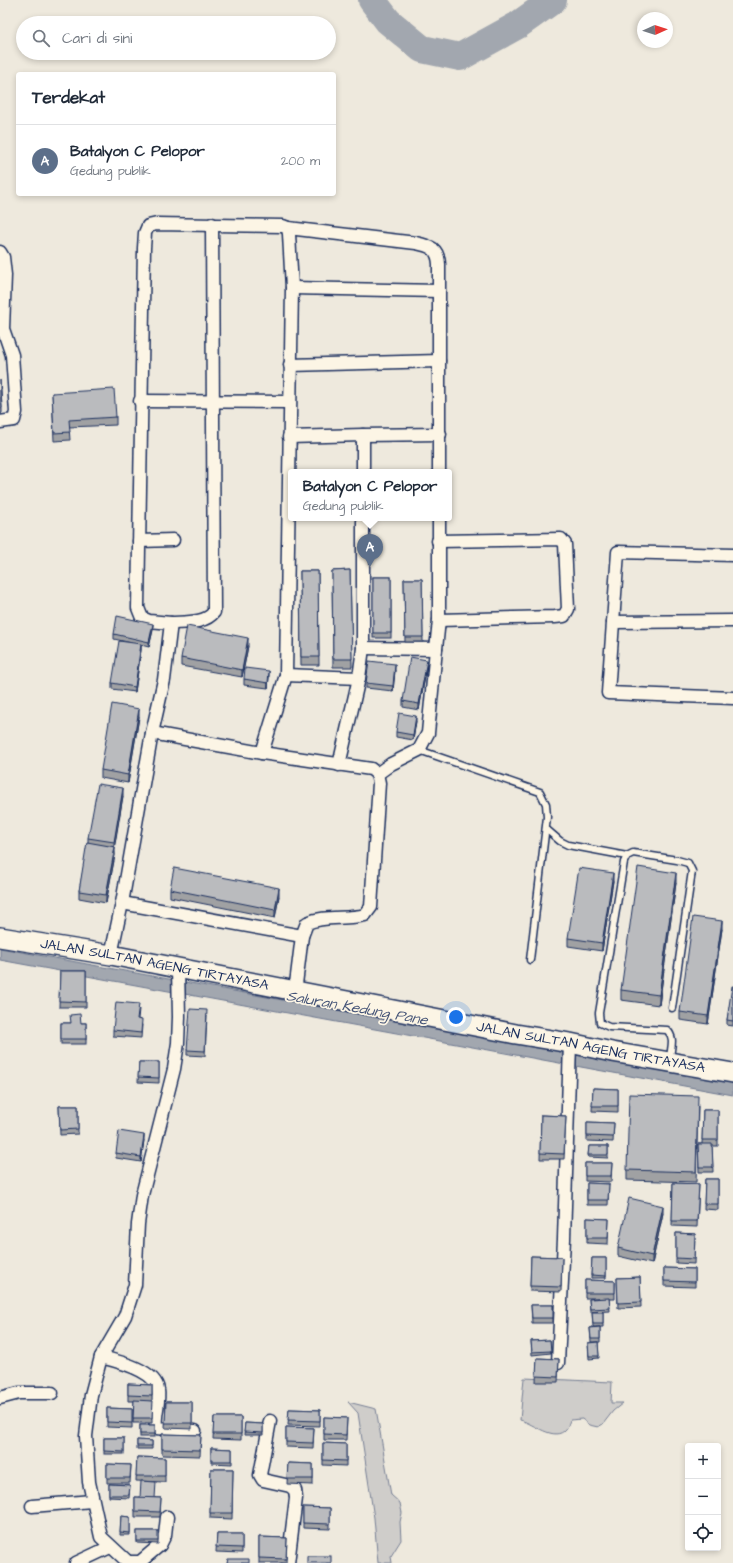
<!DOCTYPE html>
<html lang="id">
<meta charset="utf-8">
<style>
:root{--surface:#fff;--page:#f6f6f7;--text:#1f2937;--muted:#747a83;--line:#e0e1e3;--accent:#d1495b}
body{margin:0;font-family:"Architects Daughter",sans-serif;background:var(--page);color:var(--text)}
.controls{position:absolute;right:12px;bottom:12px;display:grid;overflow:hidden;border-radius:4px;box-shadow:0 2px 6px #0003}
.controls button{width:36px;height:36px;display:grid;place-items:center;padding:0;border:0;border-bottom:1px solid var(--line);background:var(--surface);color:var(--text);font:20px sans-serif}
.compass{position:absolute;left:637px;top:12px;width:36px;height:36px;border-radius:50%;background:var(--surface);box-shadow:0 2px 6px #0003;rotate:87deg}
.you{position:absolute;left:456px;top:1017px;width:14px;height:14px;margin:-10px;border:3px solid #fff;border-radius:50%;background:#1a73e8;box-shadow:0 0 0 6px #1a73e833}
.badge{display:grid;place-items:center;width:26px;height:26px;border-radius:50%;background:var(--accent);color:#fff;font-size:13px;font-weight:700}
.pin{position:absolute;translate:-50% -33px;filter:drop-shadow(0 1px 2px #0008)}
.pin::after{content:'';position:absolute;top:21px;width:14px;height:12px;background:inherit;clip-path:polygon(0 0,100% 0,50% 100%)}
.popup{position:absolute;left:288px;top:469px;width:164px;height:52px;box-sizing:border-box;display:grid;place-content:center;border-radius:4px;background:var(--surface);filter:drop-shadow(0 1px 3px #0005);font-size:13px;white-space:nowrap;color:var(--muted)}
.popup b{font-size:15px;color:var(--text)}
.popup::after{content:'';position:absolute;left:50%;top:100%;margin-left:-8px;border:8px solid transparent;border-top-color:var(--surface)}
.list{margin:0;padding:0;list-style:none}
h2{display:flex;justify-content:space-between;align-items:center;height:52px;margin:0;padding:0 16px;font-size:17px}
h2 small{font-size:13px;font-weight:400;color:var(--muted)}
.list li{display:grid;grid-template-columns:26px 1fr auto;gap:12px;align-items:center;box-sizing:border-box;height:72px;padding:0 16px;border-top:1px solid var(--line)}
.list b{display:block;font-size:15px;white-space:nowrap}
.list p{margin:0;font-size:13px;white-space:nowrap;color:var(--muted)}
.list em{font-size:13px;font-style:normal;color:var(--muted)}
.icon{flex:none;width:22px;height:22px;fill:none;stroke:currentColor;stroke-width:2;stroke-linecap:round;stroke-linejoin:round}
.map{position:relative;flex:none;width:733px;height:1563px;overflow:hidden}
.search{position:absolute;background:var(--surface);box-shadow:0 2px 6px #0003;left:16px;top:16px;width:320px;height:44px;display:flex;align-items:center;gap:10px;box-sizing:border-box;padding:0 14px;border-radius:22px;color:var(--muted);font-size:15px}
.panel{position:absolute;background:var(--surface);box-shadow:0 2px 6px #0003;left:16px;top:72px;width:320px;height:124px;border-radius:4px}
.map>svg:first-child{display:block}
.green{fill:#cfcdca;stroke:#757e94}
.water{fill:#a2a7af;stroke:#6c778f}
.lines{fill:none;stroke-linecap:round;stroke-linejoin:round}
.river{stroke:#a2a7af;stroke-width:28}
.service-casing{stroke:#1b2f5e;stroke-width:9}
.minor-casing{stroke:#1b2f5e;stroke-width:15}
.primary-casing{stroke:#1b2f5e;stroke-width:22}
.service{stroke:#fcf5e5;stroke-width:6}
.minor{stroke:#fcf5e5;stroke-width:12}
.primary{stroke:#fcf5e5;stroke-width:19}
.wall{fill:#a0a1a3;stroke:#1b2f5e}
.shaded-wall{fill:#828385;stroke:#1b2f5e}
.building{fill:#babbbe;stroke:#1b2f5e}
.labels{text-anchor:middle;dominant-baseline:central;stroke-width:3.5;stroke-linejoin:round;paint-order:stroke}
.street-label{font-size:14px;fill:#1b2f5e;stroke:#fcf5e5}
.water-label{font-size:15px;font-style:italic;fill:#445376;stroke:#fcf5e5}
</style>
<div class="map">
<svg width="733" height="1563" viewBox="0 0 733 1563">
<rect width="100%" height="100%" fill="#eee9dd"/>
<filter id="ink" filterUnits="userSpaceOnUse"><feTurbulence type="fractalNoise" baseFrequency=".025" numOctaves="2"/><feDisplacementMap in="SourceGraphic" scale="8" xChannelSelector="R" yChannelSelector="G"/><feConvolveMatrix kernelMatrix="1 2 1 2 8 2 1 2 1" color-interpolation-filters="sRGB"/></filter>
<g filter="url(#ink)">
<g class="green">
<path d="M524,1378l88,4 -1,21h12l-10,8 -10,13 -5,3 -9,-2 -7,-6 -12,1c-1,2 -2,7 -4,9 -11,14 -33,-6 -46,-9z"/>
<polygon points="348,1402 376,1409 391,1495 400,1503 402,1513 400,1522 401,1540 391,1556 392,1563 378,1563 374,1518 358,1413"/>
</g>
<polygon class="water" points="0,948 733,1083 733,1095 0,960"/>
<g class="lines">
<polyline class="river" points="372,0 388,21 422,49 460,57 518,25 553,0"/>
<g class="service-casing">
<g id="service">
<polyline points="419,750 540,792 546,804 547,817 530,960"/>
<polyline points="546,829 560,841 568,845 627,856"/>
<path d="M670,1060c0,-12 6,-21 -3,-30l-58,-3 -9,-4 -1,-10 25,-151 3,-6 6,-3 44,7 11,3 4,8 -20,137"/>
</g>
</g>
<g class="minor-casing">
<g id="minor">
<polyline points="0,252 3,257 5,275 3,329 12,355 16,412 14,420 0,422"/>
<polyline points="292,288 439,291"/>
<polyline points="290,365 439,361"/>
<polyline points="140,401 289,402"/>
<polyline points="363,435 440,434"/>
<polyline points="289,437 363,435 363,472"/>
<polyline points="139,541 173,540"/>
<polyline points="438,541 561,539 565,544 568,609 564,616 555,617 439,620"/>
<polyline points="733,555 618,552 608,693 733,698"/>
<polyline points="613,622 733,621"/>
<path d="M171,623c13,-1 34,1 43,-11l-2,-388"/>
<polyline points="363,648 436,649 439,620 439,518"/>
<polyline points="286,675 359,678 363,648 363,518"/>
<path d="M152,733l110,20 109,16 6,5 2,9 -8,124 -6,8c-20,5 -40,0 -58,8l-5,13 -7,56"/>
<polyline points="262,753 286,675 292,288 289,234 288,228"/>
<polyline points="339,765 359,678"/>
<polyline points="377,774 391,764 419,750 428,733 436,649"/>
<polyline points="122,903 302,936"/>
<path d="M111,955l11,-52 30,-170 12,-53 7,-57 -22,-2 -7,-3 -4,-10 6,-360 1,-15 3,-7 9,-2 126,2 5,2 128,15c14,3 22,5 23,21v208"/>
<path d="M101,1357c16,4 55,13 57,33 2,13 -4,25 -2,38l39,3"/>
<polyline points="558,1363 564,1239 570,1043"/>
<polyline points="0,1398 19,1393 52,1393"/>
<polyline points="270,1421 260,1475 263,1480 290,1486 295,1490 296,1498 288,1563"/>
<polyline points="32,1506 92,1501"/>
<polyline points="129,1562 140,1562 160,1545 165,1535 167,1517"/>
<polyline points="76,1563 110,1547"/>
<polyline points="129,1563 101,1537 89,1482 86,1436 91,1395 101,1357 125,1316 135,1285 138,1224 142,1195 174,1069 178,1043 179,1017 178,968"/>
</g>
</g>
<g class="primary-casing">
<g id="primary">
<path id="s1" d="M0,937l111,18 405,79 54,9 42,9 121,21"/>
</g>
</g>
<use href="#service" class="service"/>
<use href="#minor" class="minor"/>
<use href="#primary" class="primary"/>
</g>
<g class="wall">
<polygon points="0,380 2,408 2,413 0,414"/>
<polygon points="52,393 116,417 116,425 69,427 70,440 54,441"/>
<polygon points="350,570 352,667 333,667 332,571"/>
<polygon points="300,571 318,571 319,665 301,665"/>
<rect x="373" y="577" width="18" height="61"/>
<polygon points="404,579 422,579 423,642 405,642"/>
<polygon points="153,630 149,647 141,645 141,650 135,692 112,689 112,683 132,643 114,639 114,634"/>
<polygon points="248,646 242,677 181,666 181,658"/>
<polygon points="427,665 419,710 403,707 403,701"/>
<polygon points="395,670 393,691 366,688 366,683"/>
<polygon points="269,677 268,688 244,685 244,679"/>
<polygon points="139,717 128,783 101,778 101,770"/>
<polygon points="416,721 413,740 396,737 396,732"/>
<polygon points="123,796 114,847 115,855 106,903 79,898 79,891 88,843 88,838"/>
<polygon points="613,881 602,951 568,946 568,938"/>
<polygon points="676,883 659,1005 621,1000 621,990"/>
<polygon points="170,889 279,896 275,918 170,897"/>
<polygon points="722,929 708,1024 680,1020 680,1012"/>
<polygon points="60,971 86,971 86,1007 59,1007"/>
<polygon points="733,986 733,1026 727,1025 727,1020"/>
<polygon points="139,1009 138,1019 142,1025 141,1038 113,1036 113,1030"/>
<polygon points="207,1016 205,1056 187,1055 187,1050"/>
<rect x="61" y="1023" width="25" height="21"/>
<polygon points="139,1062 159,1062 159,1083 138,1082"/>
<polygon points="593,1088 618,1089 618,1112 592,1111"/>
<polygon points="59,1106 78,1106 78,1134 60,1135"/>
<polygon points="698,1106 696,1182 627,1180 627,1170"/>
<polygon points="703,1110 718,1110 718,1146 712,1146 713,1172 699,1172 698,1144 702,1144"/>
<polygon points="541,1115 566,1116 564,1159 540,1159"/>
<polygon points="587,1122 614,1123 613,1142 587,1141"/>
<polygon points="144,1140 141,1162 116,1158 116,1153"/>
<polygon points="589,1146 608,1146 608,1158 588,1157"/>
<polygon points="585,1163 612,1163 611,1182 585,1181"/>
<polygon points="705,1179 718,1179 718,1210 704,1209"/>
<polygon points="587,1183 609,1184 608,1205 587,1205"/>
<polygon points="673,1183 699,1184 697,1227 672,1226"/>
<polygon points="663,1213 652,1264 618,1256 618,1248"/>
<polygon points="587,1218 609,1219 608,1244 587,1243"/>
<polygon points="676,1233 695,1234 694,1264 676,1263"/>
<polygon points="531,1256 562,1257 561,1292 530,1291"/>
<polygon points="592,1258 606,1258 606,1278 591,1278"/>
<polygon points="664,1268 695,1269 695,1287 664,1286"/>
<polygon points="640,1277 641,1307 618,1308 617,1278"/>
<polygon points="585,1280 615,1281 615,1299 609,1299 610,1311 590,1312 589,1299 599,1298 585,1298"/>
<polygon points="531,1305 553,1305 553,1323 532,1323"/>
<polygon points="592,1312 603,1312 603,1327 593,1327"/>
<polygon points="600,1327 600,1342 591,1342 590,1328"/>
<polygon points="550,1340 551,1353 532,1355 531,1341"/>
<polygon points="598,1342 599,1358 589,1359 588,1343"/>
<polygon points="537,1358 559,1359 558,1382 536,1382"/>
<polygon points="128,1384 152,1385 152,1423 133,1423 134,1401 128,1401"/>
<polygon points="166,1402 192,1402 192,1429 165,1428"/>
<polygon points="107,1408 132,1409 132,1428 107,1427"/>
<polygon points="289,1409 320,1410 320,1426 288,1425"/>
<polygon points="214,1417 241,1417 241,1440 213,1439"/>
<polygon points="324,1417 347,1418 346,1440 324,1440"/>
<polygon points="245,1423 263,1424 263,1435 244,1435"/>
<rect x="140" y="1425" width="15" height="12"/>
<polygon points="286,1427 314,1428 313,1448 286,1447"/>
<polygon points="162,1434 201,1435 200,1456 162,1455"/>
<rect x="104" y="1438" width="20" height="16"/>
<polygon points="137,1440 152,1441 152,1449 137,1449"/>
<polygon points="323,1443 346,1444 346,1466 323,1465"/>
<polygon points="211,1448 232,1449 232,1464 211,1463"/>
<polygon points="137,1457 165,1458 165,1482 136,1481"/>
<polygon points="288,1463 313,1464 313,1485 287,1484"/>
<polygon points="107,1464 131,1465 130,1483 107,1483"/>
<polygon points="211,1469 233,1469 232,1519 210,1518"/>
<polygon points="109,1484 130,1485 129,1498 109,1497"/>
<polygon points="135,1497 161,1498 160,1517 135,1517"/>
<polygon points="303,1507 330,1508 330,1529 303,1528"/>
<polygon points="121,1516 130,1517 130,1535 120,1535"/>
<polygon points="137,1531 158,1531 158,1544 137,1543"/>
<polygon points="217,1534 242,1534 242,1553 216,1552"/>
<polygon points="259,1537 287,1538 286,1563 259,1563"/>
</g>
<g class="shaded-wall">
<polygon points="153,624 153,630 149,647 149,642"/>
<polygon points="248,638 248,646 242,677 242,670"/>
<polygon points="141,644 141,650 135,692 135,687"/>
<polygon points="427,660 427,665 419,710 419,704"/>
<polygon points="395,664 395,670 393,691 393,686"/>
<polygon points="269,671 269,677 268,688 268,683"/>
<polygon points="139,709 139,717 128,783 128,775"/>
<polygon points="416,716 416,721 413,740 413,735"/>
<polygon points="123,788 123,796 114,850 114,842"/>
<polygon points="115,847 115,855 106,903 106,895"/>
<polygon points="613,873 613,881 602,951 602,943"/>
<polygon points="676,873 676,883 659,1005 659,995"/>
<polygon points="279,888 279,896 275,918 275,910"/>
<polygon points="722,921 722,929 708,1024 708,1016"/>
<polygon points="144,1135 144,1140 141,1162 141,1157"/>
<polygon points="663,1206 663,1213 652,1264 652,1256"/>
</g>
<g class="building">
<polygon points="0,389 1,389 2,408 0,408"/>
<polygon points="114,389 116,417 69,420 70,432 54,433 52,393"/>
<polygon points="350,570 352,659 333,659 332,571"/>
<polygon points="300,571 318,571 319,657 301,657"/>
<rect x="373" y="577" width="18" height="56"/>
<polygon points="404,579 422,579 423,637 405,637"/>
<polygon points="117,616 153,624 149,642 114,634"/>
<polygon points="187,626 248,638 242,670 181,658"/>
<polygon points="119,641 141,644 135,687 112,683"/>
<polygon points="410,657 427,660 419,704 403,701"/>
<polygon points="369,661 395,664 393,686 366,683"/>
<polygon points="245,668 269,671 268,683 244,679"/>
<polygon points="112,704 139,709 128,775 101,770"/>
<polygon points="399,713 416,716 413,735 396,732"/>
<polygon points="98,784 123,788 114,842 88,838"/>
<polygon points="87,842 115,847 106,895 79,891"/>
<polygon points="638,867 676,873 659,995 621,990"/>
<polygon points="174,868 279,888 275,910 170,889"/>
<polygon points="579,868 613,873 602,943 568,938"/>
<polygon points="693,917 722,921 708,1016 680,1012"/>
<polygon points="60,971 86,971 86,1002 59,1001"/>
<polygon points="732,986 733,986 733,1021 727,1020"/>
<polygon points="116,1002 139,1004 137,1019 142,1020 141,1033 113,1030"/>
<polygon points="190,1009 207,1010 205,1051 187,1050"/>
<polygon points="80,1014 81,1023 86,1023 86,1039 61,1039 61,1023 71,1023 70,1015"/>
<polygon points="139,1062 159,1062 159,1078 138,1077"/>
<polygon points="593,1088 618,1089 618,1106 592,1106"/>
<polygon points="629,1094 698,1096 696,1172 627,1170"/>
<polygon points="59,1106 78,1106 78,1129 60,1130"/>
<polygon points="703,1110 718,1110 718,1140 702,1140"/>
<polygon points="541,1115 566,1116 564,1154 540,1153"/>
<polygon points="587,1122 614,1123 613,1137 587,1136"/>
<polygon points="119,1131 144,1135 141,1157 116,1153"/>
<polygon points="698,1144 712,1144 713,1167 699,1167"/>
<polygon points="589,1146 608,1146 608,1155 588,1155"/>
<polygon points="585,1163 612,1163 611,1176 585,1176"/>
<polygon points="705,1179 718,1179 718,1204 704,1204"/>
<polygon points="587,1183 609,1184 608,1200 587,1200"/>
<polygon points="673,1183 699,1184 697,1221 672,1221"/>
<polygon points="629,1198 663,1206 652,1256 618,1248"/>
<polygon points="587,1218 609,1219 608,1238 587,1238"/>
<polygon points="676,1233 695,1234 694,1259 676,1258"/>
<polygon points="531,1256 562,1257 561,1287 530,1286"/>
<polygon points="592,1258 606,1258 606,1276 591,1275"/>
<polygon points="664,1268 695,1269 695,1282 664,1281"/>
<polygon points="640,1277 641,1302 618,1303 617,1278"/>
<polygon points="585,1280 615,1281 615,1293 585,1293"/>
<polygon points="609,1298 610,1308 590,1309 589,1299"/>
<polygon points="531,1305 553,1305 553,1318 532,1318"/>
<polygon points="592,1312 603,1312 603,1324 593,1324"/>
<polygon points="600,1327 600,1339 591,1339 590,1328"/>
<polygon points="550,1340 551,1351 532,1352 531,1341"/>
<polygon points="598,1342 599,1356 589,1356 588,1343"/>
<polygon points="537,1358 559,1359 558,1377 536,1376"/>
<polygon points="128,1384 152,1385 152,1396 128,1395"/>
<polygon points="134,1400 153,1401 152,1418 133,1418"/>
<polygon points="166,1402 192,1402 192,1423 165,1423"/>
<polygon points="107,1408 132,1409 132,1423 107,1422"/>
<polygon points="289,1409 320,1410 320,1421 288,1420"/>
<polygon points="214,1417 241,1417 241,1434 213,1434"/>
<polygon points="324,1417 347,1418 346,1435 324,1434"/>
<polygon points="245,1423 263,1424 263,1433 244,1432"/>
<rect x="140" y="1425" width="15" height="9"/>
<polygon points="286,1427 314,1428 313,1443 286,1442"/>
<polygon points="162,1434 201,1435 200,1450 162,1449"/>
<polygon points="104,1438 124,1438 124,1452 104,1451"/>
<polygon points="137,1440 152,1441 152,1446 137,1446"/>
<polygon points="323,1443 346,1444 346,1461 323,1460"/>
<polygon points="211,1448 232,1449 232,1461 211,1461"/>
<polygon points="137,1457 165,1458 165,1476 136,1476"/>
<polygon points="288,1463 313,1464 313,1479 287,1479"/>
<polygon points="107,1464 131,1465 130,1478 107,1478"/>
<polygon points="211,1469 233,1469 232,1513 210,1513"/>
<polygon points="141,1481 156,1482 155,1498 140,1498"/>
<polygon points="109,1484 130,1485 129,1495 109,1495"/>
<polygon points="135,1497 161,1498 160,1512 135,1511"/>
<polygon points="303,1507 330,1508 330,1524 303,1523"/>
<polygon points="121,1516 130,1517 130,1533 120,1532"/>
<rect x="137" y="1531" width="21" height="10"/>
<polygon points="217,1534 242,1534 242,1548 216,1547"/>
<polygon points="259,1537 287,1538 286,1559 259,1558"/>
<rect x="307" y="1556" width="24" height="7"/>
<polygon points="228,1559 249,1559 249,1563 227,1563"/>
</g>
</g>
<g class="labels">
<g class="street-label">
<text stroke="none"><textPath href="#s1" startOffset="157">JALAN SULTAN AGENG TIRTAYASA</textPath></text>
<text stroke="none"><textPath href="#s1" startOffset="601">JALAN SULTAN AGENG TIRTAYASA</textPath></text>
</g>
<g class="water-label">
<text transform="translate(357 1008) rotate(10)">Saluran Kedung Pane</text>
</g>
</g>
</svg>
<div class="controls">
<button>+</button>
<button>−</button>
<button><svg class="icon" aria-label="locate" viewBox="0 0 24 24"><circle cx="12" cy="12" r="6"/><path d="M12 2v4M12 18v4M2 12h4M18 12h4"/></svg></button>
</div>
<svg class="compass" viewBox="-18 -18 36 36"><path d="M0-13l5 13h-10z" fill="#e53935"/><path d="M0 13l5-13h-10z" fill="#747a83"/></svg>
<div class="you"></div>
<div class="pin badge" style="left:370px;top:567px;background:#5c6f8a">A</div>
<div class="popup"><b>Batalyon C Pelopor</b>Gedung publik</div>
<div class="search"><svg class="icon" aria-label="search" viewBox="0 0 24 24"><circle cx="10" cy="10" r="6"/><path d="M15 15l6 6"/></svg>Cari di sini</div>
<section class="panel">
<h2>Terdekat<small></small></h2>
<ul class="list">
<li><span class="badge" style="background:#5c6f8a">A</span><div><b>Batalyon C Pelopor</b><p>Gedung publik</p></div><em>200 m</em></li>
</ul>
</section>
</div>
